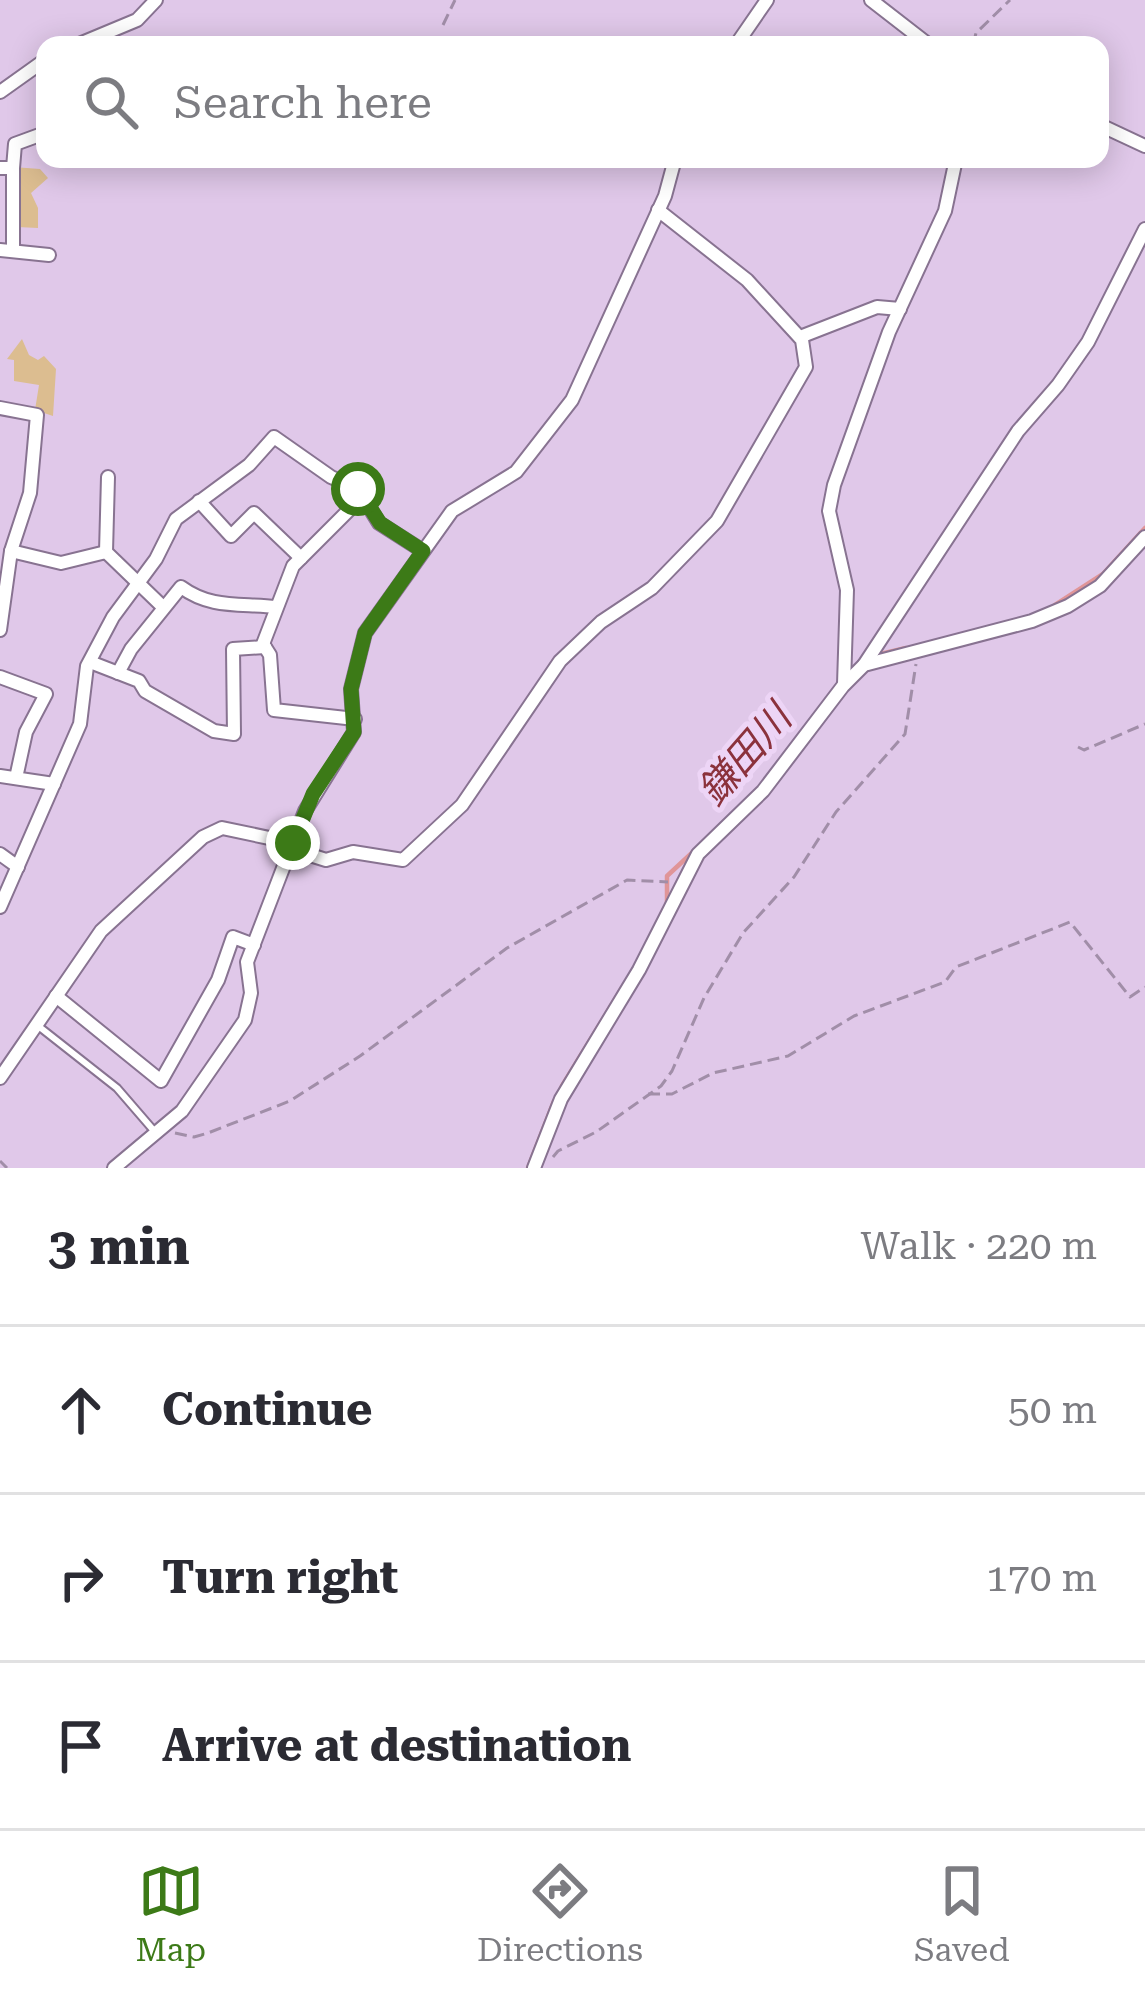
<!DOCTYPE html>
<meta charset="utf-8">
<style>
:root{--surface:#fff;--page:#f7f7f7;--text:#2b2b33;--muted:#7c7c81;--line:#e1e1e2;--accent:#3c7a17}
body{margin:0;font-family:"Roboto Serif","Noto Sans JP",serif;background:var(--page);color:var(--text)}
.stop{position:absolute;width:36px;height:36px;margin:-27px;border:9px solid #3c7a17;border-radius:50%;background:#fff}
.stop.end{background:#3c7a17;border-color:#fff;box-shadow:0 3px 12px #0008}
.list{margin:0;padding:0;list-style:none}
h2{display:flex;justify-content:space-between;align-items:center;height:156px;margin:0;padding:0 48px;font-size:51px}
h2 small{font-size:39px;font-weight:400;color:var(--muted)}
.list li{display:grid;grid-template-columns:78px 1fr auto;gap:36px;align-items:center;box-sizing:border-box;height:168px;padding:0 48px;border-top:3px solid var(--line)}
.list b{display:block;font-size:45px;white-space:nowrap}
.list em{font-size:39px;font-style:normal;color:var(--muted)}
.icon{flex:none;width:66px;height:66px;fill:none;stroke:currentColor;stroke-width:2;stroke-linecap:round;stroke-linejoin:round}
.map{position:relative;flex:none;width:1145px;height:1168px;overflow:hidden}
.search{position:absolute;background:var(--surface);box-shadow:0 6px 30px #0003;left:36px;right:36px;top:36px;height:132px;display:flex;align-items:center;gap:30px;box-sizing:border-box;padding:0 42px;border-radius:24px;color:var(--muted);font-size:45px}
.sheet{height:660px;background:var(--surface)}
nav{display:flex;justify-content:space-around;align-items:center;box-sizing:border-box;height:168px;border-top:3px solid var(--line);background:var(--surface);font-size:33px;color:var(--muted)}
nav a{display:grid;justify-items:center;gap:6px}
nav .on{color:var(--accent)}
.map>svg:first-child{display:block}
.green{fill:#dcbd90}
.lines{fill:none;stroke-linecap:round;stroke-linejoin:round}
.stream{stroke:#e09598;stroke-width:4.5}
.lane-casing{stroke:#887391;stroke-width:10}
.street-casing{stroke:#887391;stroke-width:16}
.path{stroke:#a18ea8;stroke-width:3;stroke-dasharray:12 6;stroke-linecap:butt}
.lane{stroke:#fff;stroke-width:6}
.street{stroke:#fff;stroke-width:12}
.route{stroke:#3c7a17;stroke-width:15}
.labels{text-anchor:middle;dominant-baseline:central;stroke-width:10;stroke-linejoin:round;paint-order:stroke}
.water-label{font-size:39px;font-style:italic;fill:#8b323c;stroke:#edd5f6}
</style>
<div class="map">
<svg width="1145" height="1168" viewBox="0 0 1145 1168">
<rect width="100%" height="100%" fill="#e0c8e9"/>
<g class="green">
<polygon points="13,167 40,169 48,178 31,193 38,208 38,228 17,227"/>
<polygon points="22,339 29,355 38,360 44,356 56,369 53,416 35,410 39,385 14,381 14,360 7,359"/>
</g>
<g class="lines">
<g class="stream">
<polyline points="1055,605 1103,574 1145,528"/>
<polyline points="876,655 906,648"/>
<polyline points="847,674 865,658"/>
<polyline points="667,904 667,876 695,850"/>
<polyline points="562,1086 625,983"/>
<polyline points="528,1168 554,1101"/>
</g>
<g class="lane-casing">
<polyline id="lane" points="37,1025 117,1088 155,1132"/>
</g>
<g class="street-casing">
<g id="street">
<polyline points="871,0 929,45"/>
<polyline points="77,45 137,20 156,0"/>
<polyline points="736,45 767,0"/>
<polyline points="0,92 45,60"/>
<polyline points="1100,125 1145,146"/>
<polyline points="0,168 13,168 13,251"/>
<polyline points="13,168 15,144 45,133"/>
<polyline points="0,250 49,255"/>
<polyline points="800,337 877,307 900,309"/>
<polyline points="0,408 37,415 30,493 11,551 0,630"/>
<polyline points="199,501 231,536 254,513 301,558"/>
<polyline points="11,551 61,563 106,552 163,607"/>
<polyline points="106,552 108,477"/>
<polyline points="90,662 139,681 145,691 214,731 234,734 233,649 265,647"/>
<polyline points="864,665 1018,431 1058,385 1088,342 1145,229"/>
<path d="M118,673l13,-24 50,-62c30,22 58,16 95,20"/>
<polyline points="0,677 46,694 26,732 16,778"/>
<polyline points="844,684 847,590 829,511 834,485 889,332 945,211 956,159"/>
<polyline points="355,719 274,710 270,655 263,644 293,566 363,496"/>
<polyline points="0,776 54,784"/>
<polyline points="291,849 326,860 353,852 403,860 462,805 560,661 601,622 652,588 717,521 806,367 802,340 747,280 658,210"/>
<polyline points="0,854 18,867"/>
<polyline points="0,907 80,724 87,666 113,617 156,559 176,519 249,465 274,437 331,477 358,489 379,523 423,551"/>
<polyline points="56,996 161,1081 218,980 233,937 254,945"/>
<polyline points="0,1078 101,931 203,837 222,828 293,843"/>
<polyline points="114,1168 182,1111 245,1020 251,993 247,962 305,811 354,732 351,689 365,633 452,511 516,472 572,400 665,196 675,159"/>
<polyline points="534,1168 561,1099 639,970 698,854 763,791 843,686 864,665 1032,621 1068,606 1100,586 1145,537"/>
</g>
</g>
<g class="path">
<polyline points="443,25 455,0"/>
<polyline points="973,45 976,33 1010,0"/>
<polyline points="1078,747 1084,750 1145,724"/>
<polyline points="648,1094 672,1094 713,1073 788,1056 854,1016 945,982 956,967 1070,922 1130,997 1145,987"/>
<polyline points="175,1133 194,1137 208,1133 290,1101 360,1056 507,948 627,880 668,882"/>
<polyline points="553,1157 558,1151 596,1132 661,1086 672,1071 704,998 743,933 794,877 836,812 905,734 916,664"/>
<polyline points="0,1161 7,1168"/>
</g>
<use href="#lane" class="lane"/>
<use href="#street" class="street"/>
</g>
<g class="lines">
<polyline class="route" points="293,843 313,794 354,732 351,689 365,633 423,551 380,523 358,489"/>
</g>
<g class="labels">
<g class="water-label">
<text transform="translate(745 755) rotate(-49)">鎌田川</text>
</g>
</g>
</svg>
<div class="stop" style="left:358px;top:489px"></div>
<div class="stop end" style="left:293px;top:843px"></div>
<div class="search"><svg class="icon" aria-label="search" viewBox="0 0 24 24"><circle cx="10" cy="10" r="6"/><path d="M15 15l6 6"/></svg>Search here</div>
</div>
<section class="sheet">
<h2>3 min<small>Walk · 220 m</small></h2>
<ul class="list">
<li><svg class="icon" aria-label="ahead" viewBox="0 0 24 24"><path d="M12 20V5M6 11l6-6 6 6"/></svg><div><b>Continue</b></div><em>50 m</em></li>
<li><svg class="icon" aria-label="right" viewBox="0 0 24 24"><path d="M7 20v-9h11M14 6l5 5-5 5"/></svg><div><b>Turn right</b></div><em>170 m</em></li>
<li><svg class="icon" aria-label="arrive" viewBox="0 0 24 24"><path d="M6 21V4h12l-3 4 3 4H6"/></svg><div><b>Arrive at destination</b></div></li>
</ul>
</section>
<nav>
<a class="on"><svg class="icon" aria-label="map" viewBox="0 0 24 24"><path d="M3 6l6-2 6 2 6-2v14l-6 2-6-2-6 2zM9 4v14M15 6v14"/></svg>Map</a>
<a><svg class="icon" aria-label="directions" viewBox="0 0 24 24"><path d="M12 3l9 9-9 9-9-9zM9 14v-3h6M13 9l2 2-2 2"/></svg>Directions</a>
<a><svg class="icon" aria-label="saved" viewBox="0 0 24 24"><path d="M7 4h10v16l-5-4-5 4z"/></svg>Saved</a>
</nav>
